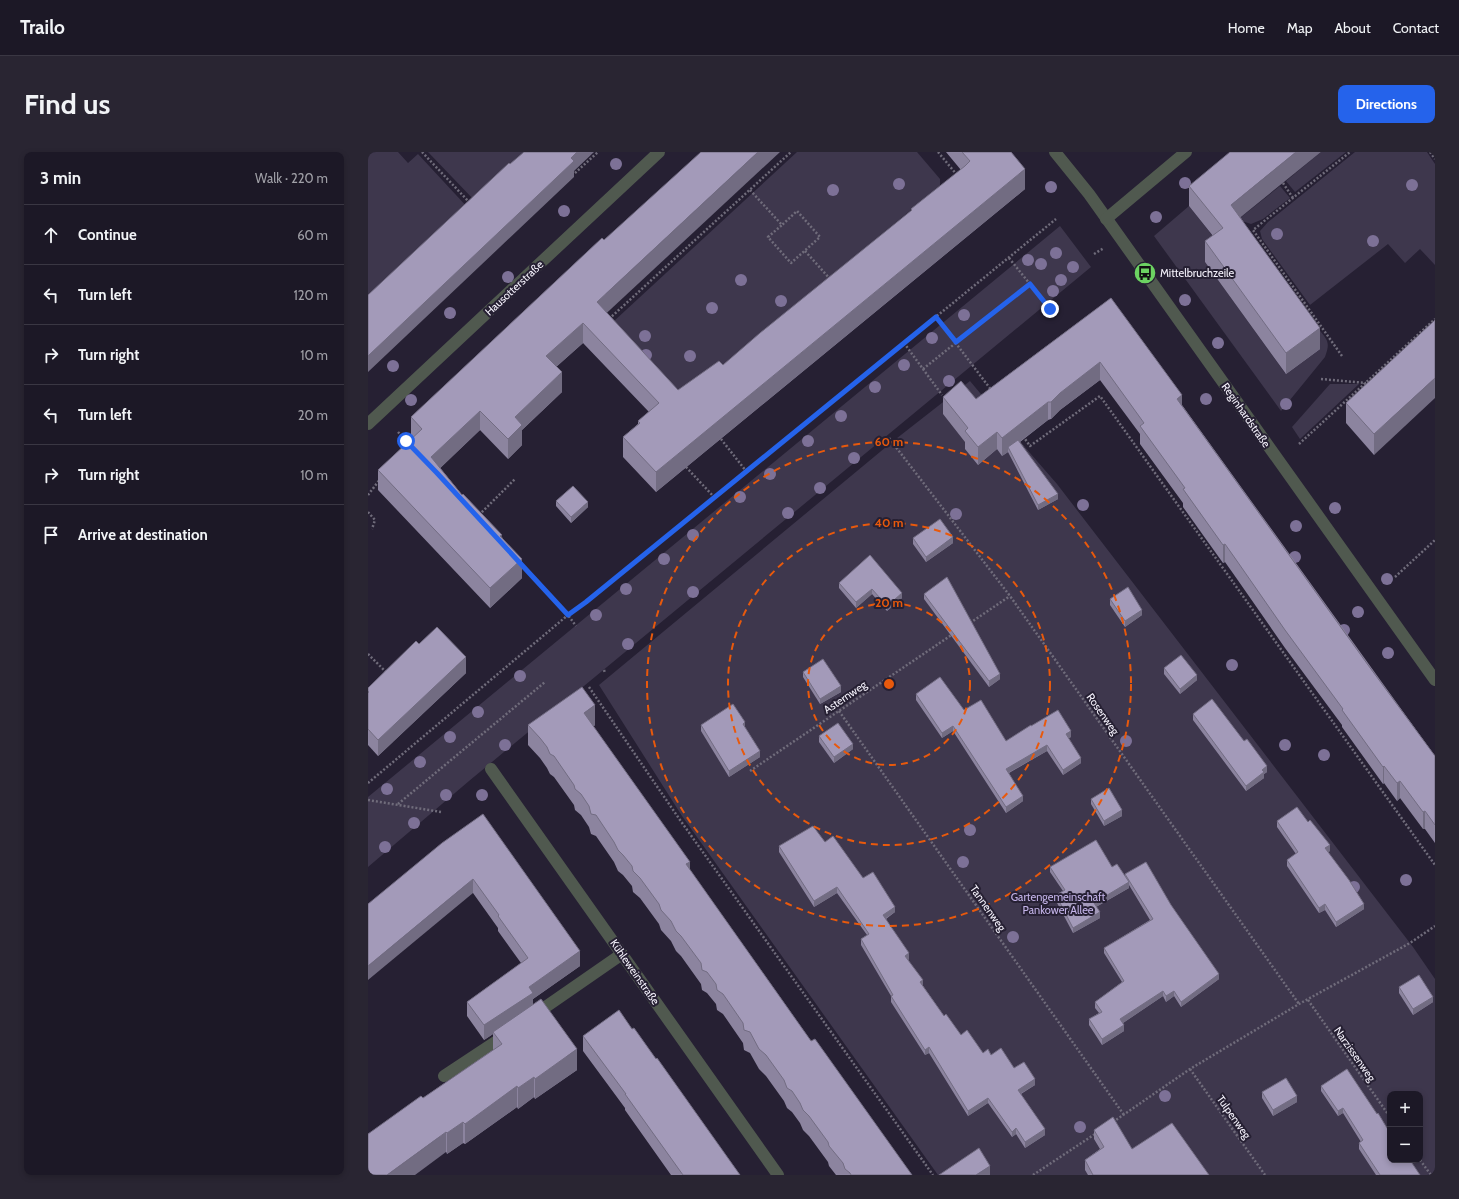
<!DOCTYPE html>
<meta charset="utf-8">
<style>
:root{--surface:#1c1826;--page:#292532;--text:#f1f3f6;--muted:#a0a0a7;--line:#3a3743;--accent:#2563eb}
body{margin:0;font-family:Cabin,sans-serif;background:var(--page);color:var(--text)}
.controls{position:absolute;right:12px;bottom:12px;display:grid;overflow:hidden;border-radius:8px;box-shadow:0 2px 6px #0003}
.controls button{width:36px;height:36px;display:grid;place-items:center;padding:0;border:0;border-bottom:1px solid var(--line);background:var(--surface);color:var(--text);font:20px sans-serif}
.stop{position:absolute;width:12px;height:12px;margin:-9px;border:3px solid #2563eb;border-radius:50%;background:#fff}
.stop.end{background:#2563eb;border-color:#fff;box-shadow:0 1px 4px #0008}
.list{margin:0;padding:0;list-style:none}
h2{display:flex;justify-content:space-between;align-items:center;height:52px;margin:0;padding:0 16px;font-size:17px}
h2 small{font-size:13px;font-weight:400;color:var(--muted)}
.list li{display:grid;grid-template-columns:26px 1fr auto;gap:12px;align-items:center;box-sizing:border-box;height:60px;padding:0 16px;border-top:1px solid var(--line)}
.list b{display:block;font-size:15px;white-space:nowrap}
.list em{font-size:13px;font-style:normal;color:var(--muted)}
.icon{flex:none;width:22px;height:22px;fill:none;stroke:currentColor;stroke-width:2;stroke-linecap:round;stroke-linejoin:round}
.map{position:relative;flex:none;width:1067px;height:1023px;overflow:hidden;border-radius:8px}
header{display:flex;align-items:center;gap:24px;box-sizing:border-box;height:56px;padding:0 20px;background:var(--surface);border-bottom:1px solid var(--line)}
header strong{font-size:19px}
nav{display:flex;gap:22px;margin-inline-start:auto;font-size:14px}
.intro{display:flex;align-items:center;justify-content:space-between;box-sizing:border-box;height:96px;padding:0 24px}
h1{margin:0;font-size:28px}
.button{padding:10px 18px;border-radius:8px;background:var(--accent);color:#fff;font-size:14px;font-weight:700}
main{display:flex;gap:24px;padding:0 24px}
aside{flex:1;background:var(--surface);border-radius:8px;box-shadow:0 2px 6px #0003}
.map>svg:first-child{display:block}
.green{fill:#3e374d;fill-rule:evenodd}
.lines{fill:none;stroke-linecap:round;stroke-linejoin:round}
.path{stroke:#706c7b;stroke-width:2.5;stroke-dasharray:2 2;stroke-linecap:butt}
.minor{stroke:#50594f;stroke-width:12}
.tree{fill:#7d7197}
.wall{fill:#8c849f}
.shaded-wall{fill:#726c82}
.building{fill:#a39ab9;stroke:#726c82}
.route{stroke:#2563eb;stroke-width:5}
.ring{fill:none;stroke:#e8590c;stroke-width:2;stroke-dasharray:7 5}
.labels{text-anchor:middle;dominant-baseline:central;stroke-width:4;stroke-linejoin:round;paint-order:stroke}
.poi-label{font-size:11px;fill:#f6f3fd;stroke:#262033;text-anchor:start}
.street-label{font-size:11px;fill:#f6f3fd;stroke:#262033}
.park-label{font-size:11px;fill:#c4b4e9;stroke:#262033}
.centre{fill:#e8590c;stroke:#262033;stroke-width:2}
.ring-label{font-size:12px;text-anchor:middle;font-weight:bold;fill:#e8590c;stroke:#262033;stroke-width:4;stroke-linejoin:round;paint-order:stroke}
</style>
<header>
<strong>Trailo</strong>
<nav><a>Home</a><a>Map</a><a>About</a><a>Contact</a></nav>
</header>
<div class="intro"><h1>Find us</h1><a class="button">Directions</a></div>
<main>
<aside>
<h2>3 min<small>Walk · 220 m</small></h2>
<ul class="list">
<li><svg class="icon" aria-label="ahead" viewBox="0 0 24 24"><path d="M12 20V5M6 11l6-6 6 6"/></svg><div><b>Continue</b></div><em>60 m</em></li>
<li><svg class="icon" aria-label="left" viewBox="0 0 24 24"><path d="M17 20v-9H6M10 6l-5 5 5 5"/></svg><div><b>Turn left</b></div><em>120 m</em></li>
<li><svg class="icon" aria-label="right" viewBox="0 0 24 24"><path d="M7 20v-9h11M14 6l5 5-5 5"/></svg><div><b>Turn right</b></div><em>10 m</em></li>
<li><svg class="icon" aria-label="left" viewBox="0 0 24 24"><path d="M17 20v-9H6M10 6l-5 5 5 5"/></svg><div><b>Turn left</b></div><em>20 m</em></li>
<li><svg class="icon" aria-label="right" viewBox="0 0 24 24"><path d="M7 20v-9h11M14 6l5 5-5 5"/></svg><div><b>Turn right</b></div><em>10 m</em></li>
<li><svg class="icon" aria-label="arrive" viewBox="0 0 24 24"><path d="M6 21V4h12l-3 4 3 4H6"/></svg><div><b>Arrive at destination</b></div></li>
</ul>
</aside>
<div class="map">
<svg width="1067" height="1023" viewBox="0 0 1067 1023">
<rect width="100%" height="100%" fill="#262033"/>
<g class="green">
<polygon points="0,0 30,0 40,11 50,2 101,57 0,152"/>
<polygon points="60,0 173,0 108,50"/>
<polygon points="429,0 549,0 572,27 572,34 315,247 245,170"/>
<polygon points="953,0 978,0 927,40 918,29"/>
<polygon points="987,0 1059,0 1067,12 1067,113 1052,97 1037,111 1020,92 942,153 894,87 892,79 900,70"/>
<polygon points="912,34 922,46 895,67 883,72 874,69 872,66"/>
<path d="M821,54l34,43 -18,13 80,111 32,-46c10,13 14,14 8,30l-44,54 -127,-175z"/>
<polygon points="692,74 723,115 101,629 0,715 0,645"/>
<path d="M602,229l60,72 27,31 356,463 22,32v196h-497l-256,-359 -83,-131 293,-243zM1022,942h30v66h-30z"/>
<polygon points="962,232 991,232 932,287 924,275"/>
</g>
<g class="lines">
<g class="path">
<polyline points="54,0 102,51"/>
<polyline points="570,0 589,23"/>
<polyline points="1062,0 1067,7"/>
<polyline points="207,21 230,0"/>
<polyline points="915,31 925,46"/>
<polyline points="382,38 414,73 400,85 423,111 452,85 429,59 414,73"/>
<polyline points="437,99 463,128"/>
<polyline points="726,102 736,96"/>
<polyline points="641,106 682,157"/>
<polyline points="568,165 624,239"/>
<polyline points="241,167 423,0"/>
<polyline points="536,191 574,243"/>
<polyline points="974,204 885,78 982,0"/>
<polyline points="555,217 662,132"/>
<polyline points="953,227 998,231"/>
<polyline points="30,280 42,293"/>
<polyline points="655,284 662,294 732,244 1067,713"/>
<polyline points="521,286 642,444 931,852"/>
<polyline points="353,287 378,319"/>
<polyline points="931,292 1067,167"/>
<polyline points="318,315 347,346"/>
<polyline points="0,343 13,326"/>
<polyline points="0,360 7,368 4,377"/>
<polyline points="111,363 147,327"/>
<polyline points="152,411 197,459 208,474"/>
<polyline points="1027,425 1067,388"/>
<polyline points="602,471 642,444"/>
<polyline points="0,502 19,521"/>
<polyline points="236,518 237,521"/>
<polyline points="221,535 312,668 565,1023"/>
<polyline points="471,559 756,963"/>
<polyline points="382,619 585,482"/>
<polyline points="0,631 200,463 218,450 688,67"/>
<polyline points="0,648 73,660"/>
<polyline points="30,652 177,530"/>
<polyline points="940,848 1022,965"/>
<polyline points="822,917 897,1023"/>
<polyline points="745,970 822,917 931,852 1042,791 1067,774"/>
<polyline points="1052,1008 1063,1023"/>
<polyline points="665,1023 727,982"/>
</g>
<g class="minor">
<polyline points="687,0 721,42 1067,528"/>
<polyline points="738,67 818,0"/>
<polyline points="0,272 291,0"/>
<polyline points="123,617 410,1023"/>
<polyline points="166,863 254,802"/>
<polyline points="76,924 138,883"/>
</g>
</g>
<g class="tree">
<circle cx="248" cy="12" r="6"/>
<circle cx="817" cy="31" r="6"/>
<circle cx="531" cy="32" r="6"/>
<circle cx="1044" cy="33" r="6"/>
<circle cx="683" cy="35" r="6"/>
<circle cx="465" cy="38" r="6"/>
<circle cx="196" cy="59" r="6"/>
<circle cx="788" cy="65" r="6"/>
<circle cx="909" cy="82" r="6"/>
<circle cx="1005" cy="89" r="6"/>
<circle cx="688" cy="101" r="6"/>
<circle cx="660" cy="108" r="6"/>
<circle cx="673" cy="112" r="6"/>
<circle cx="705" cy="115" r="6"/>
<circle cx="140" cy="125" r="6"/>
<circle cx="373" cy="128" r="6"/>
<circle cx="693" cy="128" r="6"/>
<circle cx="685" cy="139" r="6"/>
<circle cx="817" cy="148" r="6"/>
<circle cx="413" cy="149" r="6"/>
<circle cx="344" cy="156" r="6"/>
<circle cx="82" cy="161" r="6"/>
<circle cx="596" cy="163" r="6"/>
<circle cx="277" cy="184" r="6"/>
<circle cx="564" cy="186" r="6"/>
<circle cx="850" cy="191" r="6"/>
<circle cx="278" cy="203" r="6"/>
<circle cx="322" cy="204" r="6"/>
<circle cx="536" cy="213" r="6"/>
<circle cx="25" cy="214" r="6"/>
<circle cx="581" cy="229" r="6"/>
<circle cx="507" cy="235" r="6"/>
<circle cx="838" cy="247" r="6"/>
<circle cx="43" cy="248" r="6"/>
<circle cx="918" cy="252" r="6"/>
<circle cx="473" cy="264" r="6"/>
<circle cx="440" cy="289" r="6"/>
<circle cx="486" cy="306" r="6"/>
<circle cx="402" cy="322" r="6"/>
<circle cx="452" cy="336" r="6"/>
<circle cx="372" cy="345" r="6"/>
<circle cx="715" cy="353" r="6"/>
<circle cx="967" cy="356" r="6"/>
<circle cx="420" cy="361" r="6"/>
<circle cx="588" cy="362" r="6"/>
<circle cx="928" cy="374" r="6"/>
<circle cx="325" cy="383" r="6"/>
<circle cx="927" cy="405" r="6"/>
<circle cx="296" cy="407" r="6"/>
<circle cx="1019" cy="427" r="6"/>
<circle cx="258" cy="437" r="6"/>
<circle cx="325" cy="440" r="6"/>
<circle cx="990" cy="460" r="6"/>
<circle cx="228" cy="463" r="6"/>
<circle cx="976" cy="478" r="6"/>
<circle cx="260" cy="492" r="6"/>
<circle cx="1020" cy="501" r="6"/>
<circle cx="864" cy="513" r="6"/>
<circle cx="152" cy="524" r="6"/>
<circle cx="110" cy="560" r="6"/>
<circle cx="82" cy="585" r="6"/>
<circle cx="758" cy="589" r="6"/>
<circle cx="137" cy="593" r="6"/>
<circle cx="917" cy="593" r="6"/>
<circle cx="956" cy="603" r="6"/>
<circle cx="52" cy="610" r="6"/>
<circle cx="19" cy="637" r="6"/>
<circle cx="78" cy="643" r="6"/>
<circle cx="114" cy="643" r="6"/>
<circle cx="46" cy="671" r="6"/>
<circle cx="602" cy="678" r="6"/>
<circle cx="17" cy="695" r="6"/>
<circle cx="595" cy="710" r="6"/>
<circle cx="1038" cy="728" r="6"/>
<circle cx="986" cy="735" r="6"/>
<circle cx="645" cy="785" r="6"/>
<circle cx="797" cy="944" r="6"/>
<circle cx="712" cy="975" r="6"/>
</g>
<g class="wall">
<polygon points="578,0 643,0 657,37 288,340 255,305 255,285 270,272 270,269 281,260 215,191 188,215 194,240 154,278 154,293 140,307 112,278 72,316 94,343 134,385 154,426 122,456 10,338 10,318 44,287 43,285 43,265 234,86 239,161 310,238 355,213 543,59 543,57 593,18"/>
<polygon points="821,34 873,66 952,197 918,222 837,110 837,89 845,84 821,54"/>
<polygon points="743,146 814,253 1067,604 1067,691 1057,677 1055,677 1032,646 1029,649 1016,631 1015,632 974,575 974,573 917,496 869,427 857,410 855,411 815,355 815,351 772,292 772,282 732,228 692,258 683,267 680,268 652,290 690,347 670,358 640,300 634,304 629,297 610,313 597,297 597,290 575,262 575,245 608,247"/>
<polygon points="1067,168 1006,303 978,271 978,251"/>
<polygon points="188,349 220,355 203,371 188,354"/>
<polygon points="545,386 585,391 558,410 545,392"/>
<polygon points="502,403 534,446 519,459 504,442 488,456 471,436 471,431"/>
<polygon points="556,442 632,527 621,535 556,447"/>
<polygon points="742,447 774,463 757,475 742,453"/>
<polygon points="51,492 98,521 10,604 0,593 0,536"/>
<polygon points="796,516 829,528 812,542 796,522"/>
<polygon points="435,520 473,540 452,552 435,525"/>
<polygon points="548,542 596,558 638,589 663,574 703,585 700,586 713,611 695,623 679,599 641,621 655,649 638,661 585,579 574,586 548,548"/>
<polygon points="825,562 876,589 899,620 896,622 896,626 878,639 825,568"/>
<polygon points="160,573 227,573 225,575 322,718 443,889 544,1023 468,1023 461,1014 460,1010 441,984 435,978 432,971 424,960 419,956 416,949 398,924 391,917 382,901 376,898 375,891 355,862 349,858 348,852 339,841 334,838 333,832 313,804 308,799 303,789 293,778 291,772 272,746 265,740 264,734 255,723 250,719 246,710 228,684 223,682 221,675 213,663 207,658 206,653 186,625 182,622 179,616 172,606 160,593"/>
<polygon points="333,573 377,576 392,605 361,625 333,579"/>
<polygon points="451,584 485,597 466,611 451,590"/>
<polygon points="723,647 754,664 736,674 723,652"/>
<polygon points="909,669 962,699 960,700 996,757 968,775 957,758 951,761 919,714 919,708 928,702 909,675"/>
<polygon points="457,690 495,726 527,760 518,767 541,807 540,808 555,834 576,864 593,883 615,901 623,903 646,916 667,933 653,942 677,983 657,996 648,982 644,985 620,951 600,964 561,901 557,903 523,850 523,844 493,793 493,787 499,783 469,741 446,755 411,700 411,694"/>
<polygon points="74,691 212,814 165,847 165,853 209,918 167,947 166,945 150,957 149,955 97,992 95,991 79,1002 55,946 125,898 125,882 116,888 99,864 99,850 153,811 130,779 130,776 105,741"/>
<polygon points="682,715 744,715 757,724 757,722 803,753 851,827 813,855 806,844 798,850 795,844 755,871 756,879 734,893 721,873 721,867 731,861 727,856 727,850 754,830 736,801 736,796 782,768 761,733 761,736 728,755 732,766 705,781 688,749 688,743 695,739 682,720"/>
<polygon points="1031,835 1065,850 1045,863 1031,841"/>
<polygon points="264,877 288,907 372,1023 303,1023 257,958 257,956 215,899 215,884"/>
<polygon points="979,917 1022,1008 1052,1023 1008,1023 991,997 991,991 993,990 975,961 970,964 953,939 953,934"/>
<polygon points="894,940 929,950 905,964 894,946"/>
<polygon points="726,978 764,997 841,1023 720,1023 717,1018 717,1008 732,997 726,987"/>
</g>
<g class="shaded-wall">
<polygon points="209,0 226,0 206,19 206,25 0,220 0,204"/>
<polygon points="390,0 412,0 229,170 229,150"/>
<polygon points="928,0 953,0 863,73 863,53"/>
<polygon points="657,17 657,37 288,340 288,320"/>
<polygon points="215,171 215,191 178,224 178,204"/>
<polygon points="952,176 952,197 918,222 918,201"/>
<polygon points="732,210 732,228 692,258 683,267 683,250 692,241"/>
<polygon points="194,220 194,240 154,278 154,293 140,307 140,287 147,265"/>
<polygon points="1067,226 1067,246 1006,303 1006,282"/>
<polygon points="814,243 814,260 809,247"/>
<polygon points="680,250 680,268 641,298 640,295 640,300 634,304 634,286"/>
<polygon points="112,259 112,278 63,325 63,305"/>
<polygon points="629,280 629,297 610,313 610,295"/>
<polygon points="690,342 690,347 670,358 670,353"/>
<polygon points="220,350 220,355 203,371 203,365"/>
<polygon points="585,385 585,391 558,410 558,405"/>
<polygon points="857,392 857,410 855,411 855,393"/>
<polygon points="154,407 154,426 122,456 122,436"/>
<polygon points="504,437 504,442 488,456 488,450"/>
<polygon points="534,441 534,446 519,459 519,454"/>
<polygon points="774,458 774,463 757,475 757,469"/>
<polygon points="98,505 98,521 10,604 10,588"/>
<polygon points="632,522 632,527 621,535 621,529"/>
<polygon points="829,523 829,528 812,542 812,537"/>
<polygon points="473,534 473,540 452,552 452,547"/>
<polygon points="227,553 227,573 216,582 216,561"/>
<polygon points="377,570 377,576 375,572"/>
<polygon points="585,574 585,579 574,586 574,581"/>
<polygon points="703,579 703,585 698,588 698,582"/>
<polygon points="485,592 485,597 466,611 466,605"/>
<polygon points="679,593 679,599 638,622 638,617"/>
<polygon points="392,599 392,605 361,625 361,619"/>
<polygon points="713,606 713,611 695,623 695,618"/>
<polygon points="899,614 899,620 896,622 896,626 878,639 878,634 894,618"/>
<polygon points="1016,614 1016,631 1015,632 1015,615"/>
<polygon points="1032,629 1032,646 1029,649 1029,631"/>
<polygon points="655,644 655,649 638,661 638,655"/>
<polygon points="754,658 754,664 736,674 736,669"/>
<polygon points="1057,659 1057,677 1055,677 1055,660"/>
<polygon points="962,693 962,699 957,702 957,696"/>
<polygon points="322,710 322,730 318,712"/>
<polygon points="105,727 105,741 0,828 0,814"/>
<polygon points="761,730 761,736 726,756 726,751"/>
<polygon points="469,735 469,741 446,755 446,749"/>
<polygon points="957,752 957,758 951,761 951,756"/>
<polygon points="996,752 996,757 968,775 968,770"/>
<polygon points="527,755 527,760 515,768 515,763"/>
<polygon points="732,760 732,766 705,781 705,776"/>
<polygon points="212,799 212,814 165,847 165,856 125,880 125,882 116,888 116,873 161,835"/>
<polygon points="541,801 541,807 537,810 537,804"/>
<polygon points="851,822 851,827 813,855 813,850"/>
<polygon points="555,828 555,834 552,830"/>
<polygon points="795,839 795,844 752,873 752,867"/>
<polygon points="806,839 806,844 798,850 798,844"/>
<polygon points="1065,845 1065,850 1045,863 1045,857"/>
<polygon points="756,873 756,879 734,893 734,887"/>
<polygon points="561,895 561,901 557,903 557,898"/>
<polygon points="209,897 209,918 167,947 167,927"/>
<polygon points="166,925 166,945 150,957 150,936"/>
<polygon points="667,927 667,933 650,943 650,938"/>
<polygon points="149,934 149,955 97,992 97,972"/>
<polygon points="929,944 929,950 905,964 905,958"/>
<polygon points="620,946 620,951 600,964 600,959"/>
<polygon points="975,956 975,961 970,964 970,959"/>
<polygon points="95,970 95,991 79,1002 79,981"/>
<polygon points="648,976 648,982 644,985 644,980"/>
<polygon points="677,977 677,983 657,996 657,990"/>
<polygon points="78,980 78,1000 47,1023 19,1023"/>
<polygon points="622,1014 622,1023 608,1023"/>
</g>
<g class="building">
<polygon points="156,0 209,0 203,6 206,9 0,204 0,143 141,11 142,12"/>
<polygon points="333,0 390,0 229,150 310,238 351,209 355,213 392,181 544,58 543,57 597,14 602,9 594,0 643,0 657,17 288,320 255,285 272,271 270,269 291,251 215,171 178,204 194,220 147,265 154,273 140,287 112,259 63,305 94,343 95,342 134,383 132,384 154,407 122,436 10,318 54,277 43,265 234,86 236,88"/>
<polygon points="862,0 928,0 863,53 952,176 918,201 837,89 855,76 821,34"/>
<polygon points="743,146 814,243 809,247 1000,513 1067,604 1067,673 1057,659 1055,660 1032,629 1029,631 1016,614 1015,615 974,558 975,557 917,478 869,409 857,392 855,393 815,337 817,336 772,274 776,271 732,210 692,241 683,250 680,250 634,286 629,280 610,295 597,279 600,276 575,245 593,229 608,247"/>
<polygon points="1067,168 1067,226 1006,282 978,251"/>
<polygon points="650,288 690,342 670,353 640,295"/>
<polygon points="205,334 220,350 203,365 188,349"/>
<polygon points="572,367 585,385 558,405 545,386"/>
<polygon points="502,403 534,441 519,454 504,437 488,450 471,431"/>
<polygon points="579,425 632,522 621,529 556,442"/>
<polygon points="760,435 774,458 757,469 742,447"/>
<polygon points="69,475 98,505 10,588 0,577 0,541 1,540 0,539 0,536 48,489 51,492"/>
<polygon points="813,503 829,523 812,537 796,516"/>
<polygon points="455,507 473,534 452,547 435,520"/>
<polygon points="572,525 596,558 613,548 638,589 663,573 663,574 690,558 703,579 698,582 713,606 695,618 679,593 638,617 655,644 638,655 585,574 574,581 548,542"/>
<polygon points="214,535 227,553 216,561 322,710 318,712 443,889 447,887 544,1023 483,1023 482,1021 477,1017 475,1011 461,994 460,990 441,964 435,958 432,951 424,939 419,936 416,928 398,903 391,897 382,880 376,878 375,871 355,842 349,838 348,832 339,820 334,818 333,811 313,784 308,779 303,769 293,758 291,752 272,726 265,719 264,714 255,703 250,698 246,690 228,663 223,662 221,654 213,642 207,637 206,633 186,604 182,602 179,595 172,586 160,573"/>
<polygon points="844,547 876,589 879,587 899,614 894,618 896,620 878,634 825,562"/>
<polygon points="365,552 377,570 375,572 392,599 361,619 333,573"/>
<polygon points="470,571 485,592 466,605 451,584"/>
<polygon points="741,636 754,658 736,669 723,647"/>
<polygon points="929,655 940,670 942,668 962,693 957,696 981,728 996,752 968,770 957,752 951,756 919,708 930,700 909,669"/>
<polygon points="115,662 212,799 161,835 165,841 116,873 99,850 160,806 130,764 131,763 105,727 0,814 0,752 74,691"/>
<polygon points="445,674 457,690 465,684 495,726 505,720 527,755 515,763 541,801 537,804 555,828 552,830 576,864 578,862 593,883 599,878 615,901 620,897 623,903 633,896 646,916 656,910 667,927 650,938 677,977 657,990 648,976 644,980 620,946 600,959 561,895 557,898 523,844 525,843 493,787 501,782 469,735 446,749 411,694"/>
<polygon points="728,688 744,715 749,712 761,730 726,751 732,760 705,776 688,743 697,738 682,715"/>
<polygon points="778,710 803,753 851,822 813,850 806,839 798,844 795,839 752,867 756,873 734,887 721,867 734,860 727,850 756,829 736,796 785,767 757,722"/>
<polygon points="1051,823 1065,845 1045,857 1031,835"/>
<polygon points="173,847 209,897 167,927 166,925 150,936 149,934 97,972 95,970 79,981 78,980 19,1023 0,1023 0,982 53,944 55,946 134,892 125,880"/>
<polygon points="251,858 264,877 266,876 288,907 289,906 372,1023 315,1023 257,942 258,942 215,884"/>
<polygon points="979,917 1009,962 1010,961 1022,981 1022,1008 1042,1008 1052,1023 1012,1023 991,991 995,988 975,956 970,959 953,934"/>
<polygon points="918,926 929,944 905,958 894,940"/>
<polygon points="745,965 764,997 804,971 841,1023 724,1023 725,1023 717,1008 736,995 726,978"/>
<polygon points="611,996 622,1014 608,1023 571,1023"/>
</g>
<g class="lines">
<polyline class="route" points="38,289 69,321 200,463 218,450 568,165 588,190 662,132 682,157"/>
</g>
<g class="ring">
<circle cx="521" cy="532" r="81"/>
<circle cx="521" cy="532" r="161"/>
<circle cx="521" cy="532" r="242"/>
</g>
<defs>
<g id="bus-disc" transform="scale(1.15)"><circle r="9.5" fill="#6cd362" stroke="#262033"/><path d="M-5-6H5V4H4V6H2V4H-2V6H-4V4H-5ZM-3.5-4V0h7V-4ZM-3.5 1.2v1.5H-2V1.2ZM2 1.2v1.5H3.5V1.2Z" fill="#111"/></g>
</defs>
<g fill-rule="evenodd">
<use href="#bus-disc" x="777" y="121"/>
</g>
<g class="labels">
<g class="poi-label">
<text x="792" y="121">Mittelbruchzeile</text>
</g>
<g class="street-label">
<text transform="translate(146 136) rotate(-43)">Hausotterstraße</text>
<text transform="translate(878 263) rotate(55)">Reginhardstraße</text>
<text transform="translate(477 545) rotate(-34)">Asternweg</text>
<text transform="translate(735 562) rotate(55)">Rosenweg</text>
<text transform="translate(620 756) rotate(55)">Tannenweg</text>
<text transform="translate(267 820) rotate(55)">Kühleweinstraße</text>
<text transform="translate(987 902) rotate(55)">Narzissenweg</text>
<text transform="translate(866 965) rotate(55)">Tulpenweg</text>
</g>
<g class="park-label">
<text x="690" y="745">Gartengemeinschaft<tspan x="690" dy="13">Pankower Allee</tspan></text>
</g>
</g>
<circle cx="521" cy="532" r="6" class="centre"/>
<g class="ring-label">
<text x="521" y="294">60 m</text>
<text x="521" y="375">40 m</text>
<text x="521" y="455">20 m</text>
</g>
</svg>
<div class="controls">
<button>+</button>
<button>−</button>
</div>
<div class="stop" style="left:38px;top:289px"></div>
<div class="stop end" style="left:682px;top:157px"></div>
</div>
</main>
